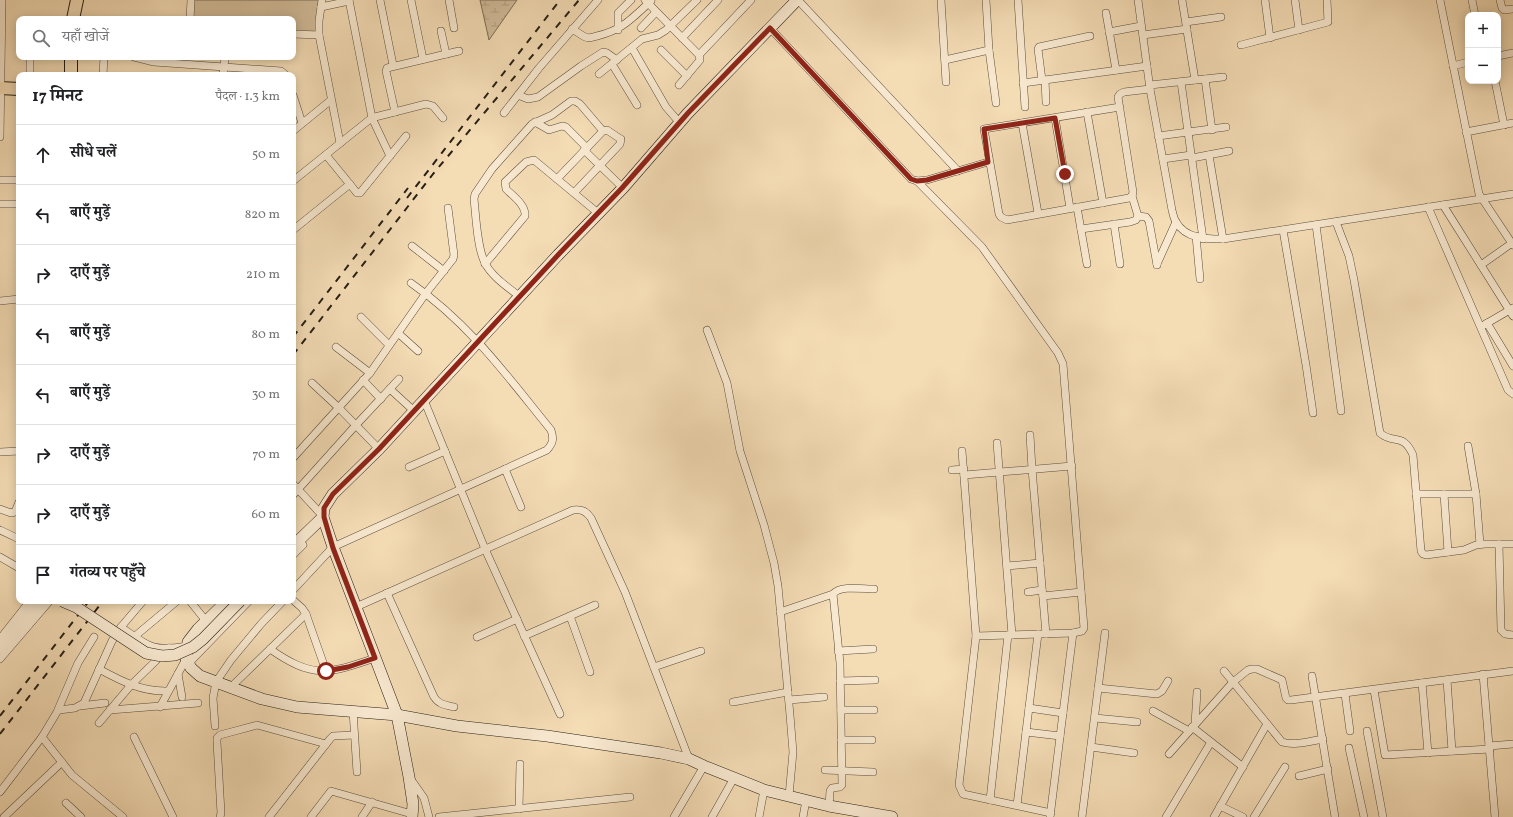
<!DOCTYPE html>
<html lang="hi">
<meta charset="utf-8">
<style>
:root{--surface:#fff;--page:#f6f6f6;--text:#202124;--muted:#757577;--line:#e0e0e0}
body{margin:0;font-family:Vollkorn,"Noto Serif Devanagari",serif;background:var(--page);color:var(--text)}
.controls{position:absolute;right:12px;top:12px;display:grid;overflow:hidden;border-radius:8px;box-shadow:0 2px 10px #0003}
.controls button{width:36px;height:36px;display:grid;place-items:center;padding:0;border:0;border-bottom:1px solid var(--line);background:var(--surface);color:var(--text);font:20px sans-serif}
.stop{position:absolute;width:12px;height:12px;margin:-9px;border:3px solid #8f2418;border-radius:50%;background:#fff}
.stop.end{background:#8f2418;border-color:#fff;box-shadow:0 1px 4px #0008}
.list{margin:0;padding:0;list-style:none}
h2{display:flex;justify-content:space-between;align-items:center;height:52px;margin:0;padding:0 16px;font-size:17px}
h2 small{font-size:13px;font-weight:400;color:var(--muted)}
.list li{display:grid;grid-template-columns:26px 1fr auto;gap:12px;align-items:center;box-sizing:border-box;height:60px;padding:0 16px;border-top:1px solid var(--line)}
.list b{display:block;font-size:15px;white-space:nowrap}
.list em{font-size:13px;font-style:normal;color:var(--muted)}
.icon{flex:none;width:22px;height:22px;fill:none;stroke:currentColor;stroke-width:2;stroke-linecap:round;stroke-linejoin:round}
.map{position:relative;flex:none;width:1513px;height:817px;overflow:hidden}
.search{position:absolute;background:var(--surface);box-shadow:0 2px 10px #0003;left:16px;top:16px;width:280px;height:44px;display:flex;align-items:center;gap:10px;box-sizing:border-box;padding:0 14px;border-radius:8px;color:var(--muted);font-size:15px}
.panel{position:absolute;background:var(--surface);box-shadow:0 2px 10px #0003;left:16px;top:72px;width:280px;height:532px;border-radius:8px}
.map>svg:first-child{display:block}
.wetland{fill:url(#wetland-marsh);stroke:#7c6e57}
.park{fill:#d1bc9a;stroke:#7c6e57}
.lines{fill:none;stroke-linecap:round;stroke-linejoin:round}
.street-casing{stroke:#5a4e3c;stroke-width:8}
.secondary-casing{stroke:#271f14;stroke-width:12}
.primary-casing{stroke:#271f14;stroke-width:14}
.street{stroke:#f8e8cf;stroke-width:7}
.secondary{stroke:#f8e8cf;stroke-width:11}
.primary{stroke:#f4dcb5;stroke-width:12}
.rail{stroke:#271f14;stroke-width:2;stroke-dasharray:7 7;stroke-linecap:butt}
.secondary-bridge-casing{stroke:#271f14;stroke-width:12;stroke-linecap:butt}
.secondary-bridge{stroke:#f8e8cf;stroke-width:11}
.route{stroke:#8f2418;stroke-width:5}
</style>
<div class="map">
<svg width="1513" height="817" viewBox="0 0 1513 817">
<defs>
<pattern id="wetland-marsh" width="20" height="14" patternUnits="userSpaceOnUse"><rect width="20" height="14" fill="#d1bc9a"/><path d="M1 5h8M5 5V1M11 12h8M15 12V8" fill="none" stroke="#b3a184"/></pattern>
</defs>
<rect width="100%" height="100%" fill="#f4dcb5"/>
<filter id="stains"><feTurbulence type="fractalNoise" baseFrequency=".005" numOctaves="4"/><feColorMatrix values="0 0 0 0 .2 0 0 0 0 .09 0 0 0 0 .02 0 0 0 .5 -.17"/></filter>
<radialGradient id="worn" r=".72"><stop offset=".6" stop-color="#630" stop-opacity="0"/><stop offset="1" stop-color="#630" stop-opacity=".3"/></radialGradient>
<polygon class="wetland" points="480,0 517,0 489,40"/>
<polygon class="park" points="191,0 322,0 319,35 293,34 293,19 190,19"/>
<g class="lines">
<g class="street-casing">
<g id="street">
<polyline points="322,0 319,21 319,35 340,143"/>
<polyline points="349,0 372,118 390,156"/>
<polyline points="380,0 393,65"/>
<polyline points="411,0 423,59"/>
<polyline points="449,0 454,28"/>
<polyline points="645,0 699,55 700,60 679,85"/>
<polyline points="798,0 958,171"/>
<polyline points="941,0 946,82"/>
<polyline points="986,0 989,50 996,103"/>
<polyline points="1018,0 1025,107"/>
<path d="M1138,0l12,89 22,121c1,4 2,9 4,12 10,17 30,17 47,17l290,-45"/>
<polyline points="1182,0 1195,80"/>
<polyline points="1265,0 1270,38"/>
<polyline points="1295,0 1299,30"/>
<polyline points="1440,0 1479,194 1513,245"/>
<polyline points="1472,0 1475,15"/>
<polyline points="1500,0 1502,8 1504,10 1513,9"/>
<polyline points="321,7 349,1"/>
<polyline points="1106,13 1116,70"/>
<polyline points="190,19 191,0"/>
<polyline points="1186,22 1221,17"/>
<polyline points="641,28 656,12"/>
<polyline points="770,28 911,179 917,181 927,180 988,162"/>
<path d="M572,29c4,2 9,6 13,8 4,2 8,0 12,-1 26,-6 35,-18 54,-35"/>
<polyline points="618,30 618,13 631,0"/>
<polyline points="441,31 446,54"/>
<polyline points="1109,32 1141,26"/>
<polyline points="293,34 319,35"/>
<polyline points="1143,35 1187,29"/>
<polyline points="682,38 718,0"/>
<polyline points="1241,45 1328,22 1327,0"/>
<polyline points="632,48 666,107 679,122"/>
<polyline points="661,50 687,76"/>
<polyline points="699,55 751,0"/>
<polyline points="1498,56 1513,53"/>
<polyline points="134,57 154,62 281,71 286,75"/>
<polyline points="945,60 989,50"/>
<polyline points="612,64 637,105"/>
<polyline points="1453,66 1468,62"/>
<polyline points="599,74 642,39 658,35 666,30 697,0"/>
<polyline points="30,75 30,57"/>
<polyline points="103,75 104,57"/>
<polyline points="223,75 225,57"/>
<polyline points="1205,79 1212,130"/>
<polyline points="1042,80 1038,49 1039,47 1090,36"/>
<polyline points="1045,80 1046,102"/>
<polyline points="1495,81 1504,125"/>
<polyline points="1181,82 1203,239"/>
<polyline points="1023,83 1147,66"/>
<polyline points="1150,85 1223,77"/>
<polyline points="293,95 302,123"/>
<polyline points="518,95 528,99 538,97 581,66 603,52 607,53 617,60"/>
<polyline points="1120,107 984,129 999,214 1001,217 1007,220 1129,198 1132,196 1133,192 1118,97 1120,94 1124,92 1150,89"/>
<polyline points="395,112 386,71 387,68 459,51"/>
<polyline points="1087,112 1103,203"/>
<polyline points="504,113 539,68 598,0"/>
<polyline points="1055,118 1070,208"/>
<polyline points="535,122 549,130 562,126 566,127 587,148"/>
<polyline points="1022,123 1038,213"/>
<polyline points="293,131 331,100"/>
<polyline points="1466,132 1513,123"/>
<polyline points="1158,136 1226,127"/>
<polyline points="0,137 2,0"/>
<polyline points="584,150 623,188"/>
<polyline points="326,155 357,193 360,193 406,136"/>
<polyline points="1209,155 1223,239"/>
<polyline points="1192,158 1229,151"/>
<polyline points="1163,159 1191,155"/>
<polyline points="557,179 603,131 607,130 619,138 621,139 620,144 574,193"/>
<polyline points="0,180 19,180"/>
<polyline points="293,181 369,120 375,117 426,104 433,106 443,118"/>
<polyline points="917,181 982,247 1058,353 1063,364 1084,628 1082,631 1073,633 976,636"/>
<polyline points="0,204 19,204"/>
<polyline points="1443,205 1513,316"/>
<polyline points="1077,207 1087,264"/>
<polyline points="1428,207 1508,390 1513,394"/>
<polyline points="1138,216 1146,217 1149,221 1157,265"/>
<path d="M1336,222l13,34 5,24 26,153c14,12 23,-1 33,22l8,96 2,3 3,1 38,-5 12,-5 9,-1h28"/>
<polyline points="1114,224 1120,264"/>
<polyline points="1316,225 1341,411"/>
<polyline points="1081,229 1130,222 1136,220 1138,216 1132,196"/>
<polyline points="293,230 350,184"/>
<polyline points="1283,230 1306,365 1313,413"/>
<polyline points="1196,236 1200,279"/>
<polyline points="412,246 444,271"/>
<path d="M485,264l40,-48c1,-11 -12,-20 -19,-27l-1,-7 21,-20 8,-2 64,53"/>
<polyline points="1157,264 1176,222"/>
<polyline points="1481,265 1512,243"/>
<path d="M520,297c-12,-10 -28,-20 -35,-34 -8,-15 -9,-47 -11,-64l1,-5 17,-25 40,-45 20,-9 19,-14h4l5,3 23,27"/>
<polyline points="0,301 19,299"/>
<polyline points="361,317 389,345"/>
<polyline points="1487,323 1513,366"/>
<polyline points="1484,325 1513,308"/>
<polyline points="707,330 727,383 740,451 764,525 774,563 778,586 790,715 793,752 789,796"/>
<polyline points="398,333 418,351"/>
<polyline points="336,347 370,373"/>
<polyline points="363,380 381,399"/>
<polyline points="312,383 339,408 379,449"/>
<polyline points="390,389 414,411"/>
<polyline points="424,400 485,549 560,714"/>
<polyline points="1030,435 1032,469 1046,634"/>
<polyline points="997,443 1012,635"/>
<polyline points="1468,446 1476,494 1480,544"/>
<polyline points="962,451 976,636 959,785 963,794 1051,813"/>
<polyline points="0,452 19,451"/>
<polyline points="293,458 370,373 426,293 453,259 454,255 448,208"/>
<polyline points="409,467 445,451"/>
<polyline points="505,469 521,507"/>
<polyline points="952,470 964,469"/>
<polyline points="964,475 1072,466"/>
<polyline points="293,484 319,512"/>
<polyline points="1416,494 1476,494"/>
<polyline points="1444,494 1448,552"/>
<polyline points="293,495 356,425 399,379"/>
<polyline points="0,509 11,513 15,512 19,502"/>
<polyline points="0,530 19,539"/>
<polyline points="1499,544 1501,630 1505,634 1513,635"/>
<polyline points="293,555 303,545"/>
<polyline points="0,557 19,568"/>
<polyline points="1007,566 1040,563"/>
<path d="M293,590l40,-43 214,-97c6,-7 7,-11 4,-20 -44,-54 -81,-106 -140,-147"/>
<polyline points="1028,592 1042,590"/>
<path d="M387,593l47,104c5,8 12,8 20,10"/>
<polyline points="1043,596 1081,592"/>
<polyline points="293,600 302,608 306,614 326,671"/>
<polyline points="190,601 206,621"/>
<path d="M356,607l217,-97c9,-1 13,1 18,8l34,74 64,167"/>
<polyline points="780,612 833,594"/>
<polyline points="570,616 590,672"/>
<path d="M121,627c28,20 31,25 66,19"/>
<polyline points="524,636 595,605"/>
<polyline points="134,637 177,601"/>
<polyline points="477,637 517,619"/>
<polyline points="0,639 30,601"/>
<path d="M270,649c43,30 58,25 105,9"/>
<polyline points="838,651 873,649"/>
<polyline points="0,659 48,603"/>
<polyline points="188,664 249,601"/>
<polyline points="654,667 701,651"/>
<path d="M99,669c22,12 43,23 69,22"/>
<path d="M1224,671l58,71c13,4 28,-1 41,-3"/>
<polyline points="178,674 182,697"/>
<polyline points="1483,674 1495,817"/>
<polyline points="1312,676 1335,817"/>
<polyline points="1447,680 1452,751"/>
<polyline points="840,681 875,680"/>
<polyline points="1422,683 1428,753"/>
<polyline points="231,687 306,614"/>
<polyline points="1098,688 1157,694 1162,691 1168,681"/>
<polyline points="1374,690 1385,755 1490,749"/>
<polyline points="1345,694 1350,731"/>
<polyline points="789,700 824,697"/>
<polyline points="733,702 788,692"/>
<polyline points="80,706 105,703"/>
<polyline points="160,707 186,659"/>
<polyline points="1029,708 1063,713"/>
<polyline points="59,710 75,708 84,703 112,641 121,627 143,601"/>
<polyline points="110,710 198,703"/>
<polyline points="841,710 874,710"/>
<polyline points="353,711 357,772"/>
<polyline points="1153,711 1189,731"/>
<polyline points="1095,718 1137,722"/>
<polyline points="99,723 131,685 169,648"/>
<polyline points="1195,724 1197,692"/>
<polyline points="215,726 213,698 216,682 231,660 261,624 283,601"/>
<polyline points="1192,727 1243,767"/>
<polyline points="1367,731 1383,817"/>
<polyline points="1026,732 1060,736"/>
<polyline points="42,737 72,775 123,817"/>
<polyline points="134,737 173,817"/>
<polyline points="841,740 872,740"/>
<polyline points="1489,746 1513,744"/>
<polyline points="1091,747 1134,753"/>
<polyline points="1349,748 1364,817"/>
<polyline points="1169,754 1233,682 1248,670 1252,669 1257,669 1282,680 1286,698 1288,700 1291,700 1513,671"/>
<polyline points="825,770 873,772"/>
<polyline points="1299,776 1328,769"/>
<polyline points="410,778 424,798 429,817"/>
<polyline points="0,792 42,737 57,712 78,663 94,637"/>
<polyline points="990,800 1008,635"/>
<polyline points="66,803 81,817"/>
<polyline points="1017,805 1038,634"/>
<path d="M829,806l1,-15 2,-3 8,-1 2,-2 -2,-122 -7,-69c7,-9 30,-5 41,-5"/>
<polyline points="1220,806 1243,817"/>
<polyline points="519,809 520,764"/>
<polyline points="4,817 62,762"/>
<polyline points="220,817 221,813 217,742 217,738 220,735 257,725 326,744"/>
<polyline points="269,817 330,739 333,736 354,735"/>
<polyline points="311,817 331,791 412,814"/>
<polyline points="362,817 372,802"/>
<polyline points="439,817 630,797"/>
<polyline points="674,817 704,766"/>
<polyline points="712,817 734,778"/>
<polyline points="759,817 764,790"/>
<polyline points="803,817 806,800"/>
<polyline points="1050,817 1073,633"/>
<polyline points="1082,817 1105,633"/>
<polyline points="1166,817 1211,742"/>
<polyline points="1214,817 1267,724"/>
<polyline points="1254,817 1285,767"/>
</g>
</g>
<g class="secondary-casing">
<g id="secondary">
<polyline points="293,546 323,517"/>
<polyline points="227,601 198,629 188,642 186,659 191,668 200,676 262,699 297,707 397,715 457,726 547,736 661,753 689,759 704,766 764,790 829,806 892,817"/>
<polyline points="0,648 36,606 45,601"/>
<polyline points="412,817 413,804 409,777 397,715 333,547 323,517 324,508 333,494 379,449 558,255 623,188 688,113 797,0"/>
</g>
</g>
<g class="primary-casing">
<g id="primary">
<polyline points="73,19 77,0"/>
<polyline points="71,75 71,57"/>
<polyline points="0,88 19,89"/>
</g>
</g>
<use href="#street" class="street"/>
<use href="#secondary" class="secondary"/>
<use href="#primary" class="primary"/>
<g class="rail">
<polyline points="407,198 560,0"/>
<polyline points="293,337 408,188"/>
<polyline points="293,355 433,174 579,0"/>
<polyline points="0,716 89,601"/>
<polyline points="0,734 103,601"/>
</g>
<g class="secondary-bridge-casing">
<polyline id="secondary-bridge" points="62,601 76,607 146,653 162,656 175,655 193,647 203,639 240,601"/>
</g>
<use href="#secondary-bridge" class="secondary-bridge"/>
</g>
<g class="lines">
<polyline class="route" points="326,671 348,667 375,658 333,548 324,517 324,508 333,494 379,449 558,255 622,188 688,113 770,28 911,179 917,181 927,180 988,162 984,129 1055,118 1065,174"/>
</g>
<rect width="100%" height="100%" filter="url(#stains)"/>
<rect width="100%" height="100%" fill="url(#worn)"/>
</svg>
<div class="controls">
<button>+</button>
<button>−</button>
</div>
<div class="stop" style="left:326px;top:671px"></div>
<div class="stop end" style="left:1065px;top:174px"></div>
<div class="search"><svg class="icon" aria-label="search" viewBox="0 0 24 24"><circle cx="10" cy="10" r="6"/><path d="M15 15l6 6"/></svg>यहाँ खोजें</div>
<section class="panel">
<h2>17 मिनट<small>पैदल · 1.3 km</small></h2>
<ul class="list">
<li><svg class="icon" aria-label="ahead" viewBox="0 0 24 24"><path d="M12 20V5M6 11l6-6 6 6"/></svg><div><b>सीधे चलें</b></div><em>50 m</em></li>
<li><svg class="icon" aria-label="left" viewBox="0 0 24 24"><path d="M17 20v-9H6M10 6l-5 5 5 5"/></svg><div><b>बाएँ मुड़ें</b></div><em>820 m</em></li>
<li><svg class="icon" aria-label="right" viewBox="0 0 24 24"><path d="M7 20v-9h11M14 6l5 5-5 5"/></svg><div><b>दाएँ मुड़ें</b></div><em>210 m</em></li>
<li><svg class="icon" aria-label="left" viewBox="0 0 24 24"><path d="M17 20v-9H6M10 6l-5 5 5 5"/></svg><div><b>बाएँ मुड़ें</b></div><em>80 m</em></li>
<li><svg class="icon" aria-label="left" viewBox="0 0 24 24"><path d="M17 20v-9H6M10 6l-5 5 5 5"/></svg><div><b>बाएँ मुड़ें</b></div><em>30 m</em></li>
<li><svg class="icon" aria-label="right" viewBox="0 0 24 24"><path d="M7 20v-9h11M14 6l5 5-5 5"/></svg><div><b>दाएँ मुड़ें</b></div><em>70 m</em></li>
<li><svg class="icon" aria-label="right" viewBox="0 0 24 24"><path d="M7 20v-9h11M14 6l5 5-5 5"/></svg><div><b>दाएँ मुड़ें</b></div><em>60 m</em></li>
<li><svg class="icon" aria-label="arrive" viewBox="0 0 24 24"><path d="M6 21V4h12l-3 4 3 4H6"/></svg><div><b>गंतव्य पर पहुँचे</b></div></li>
</ul>
</section>
</div>
